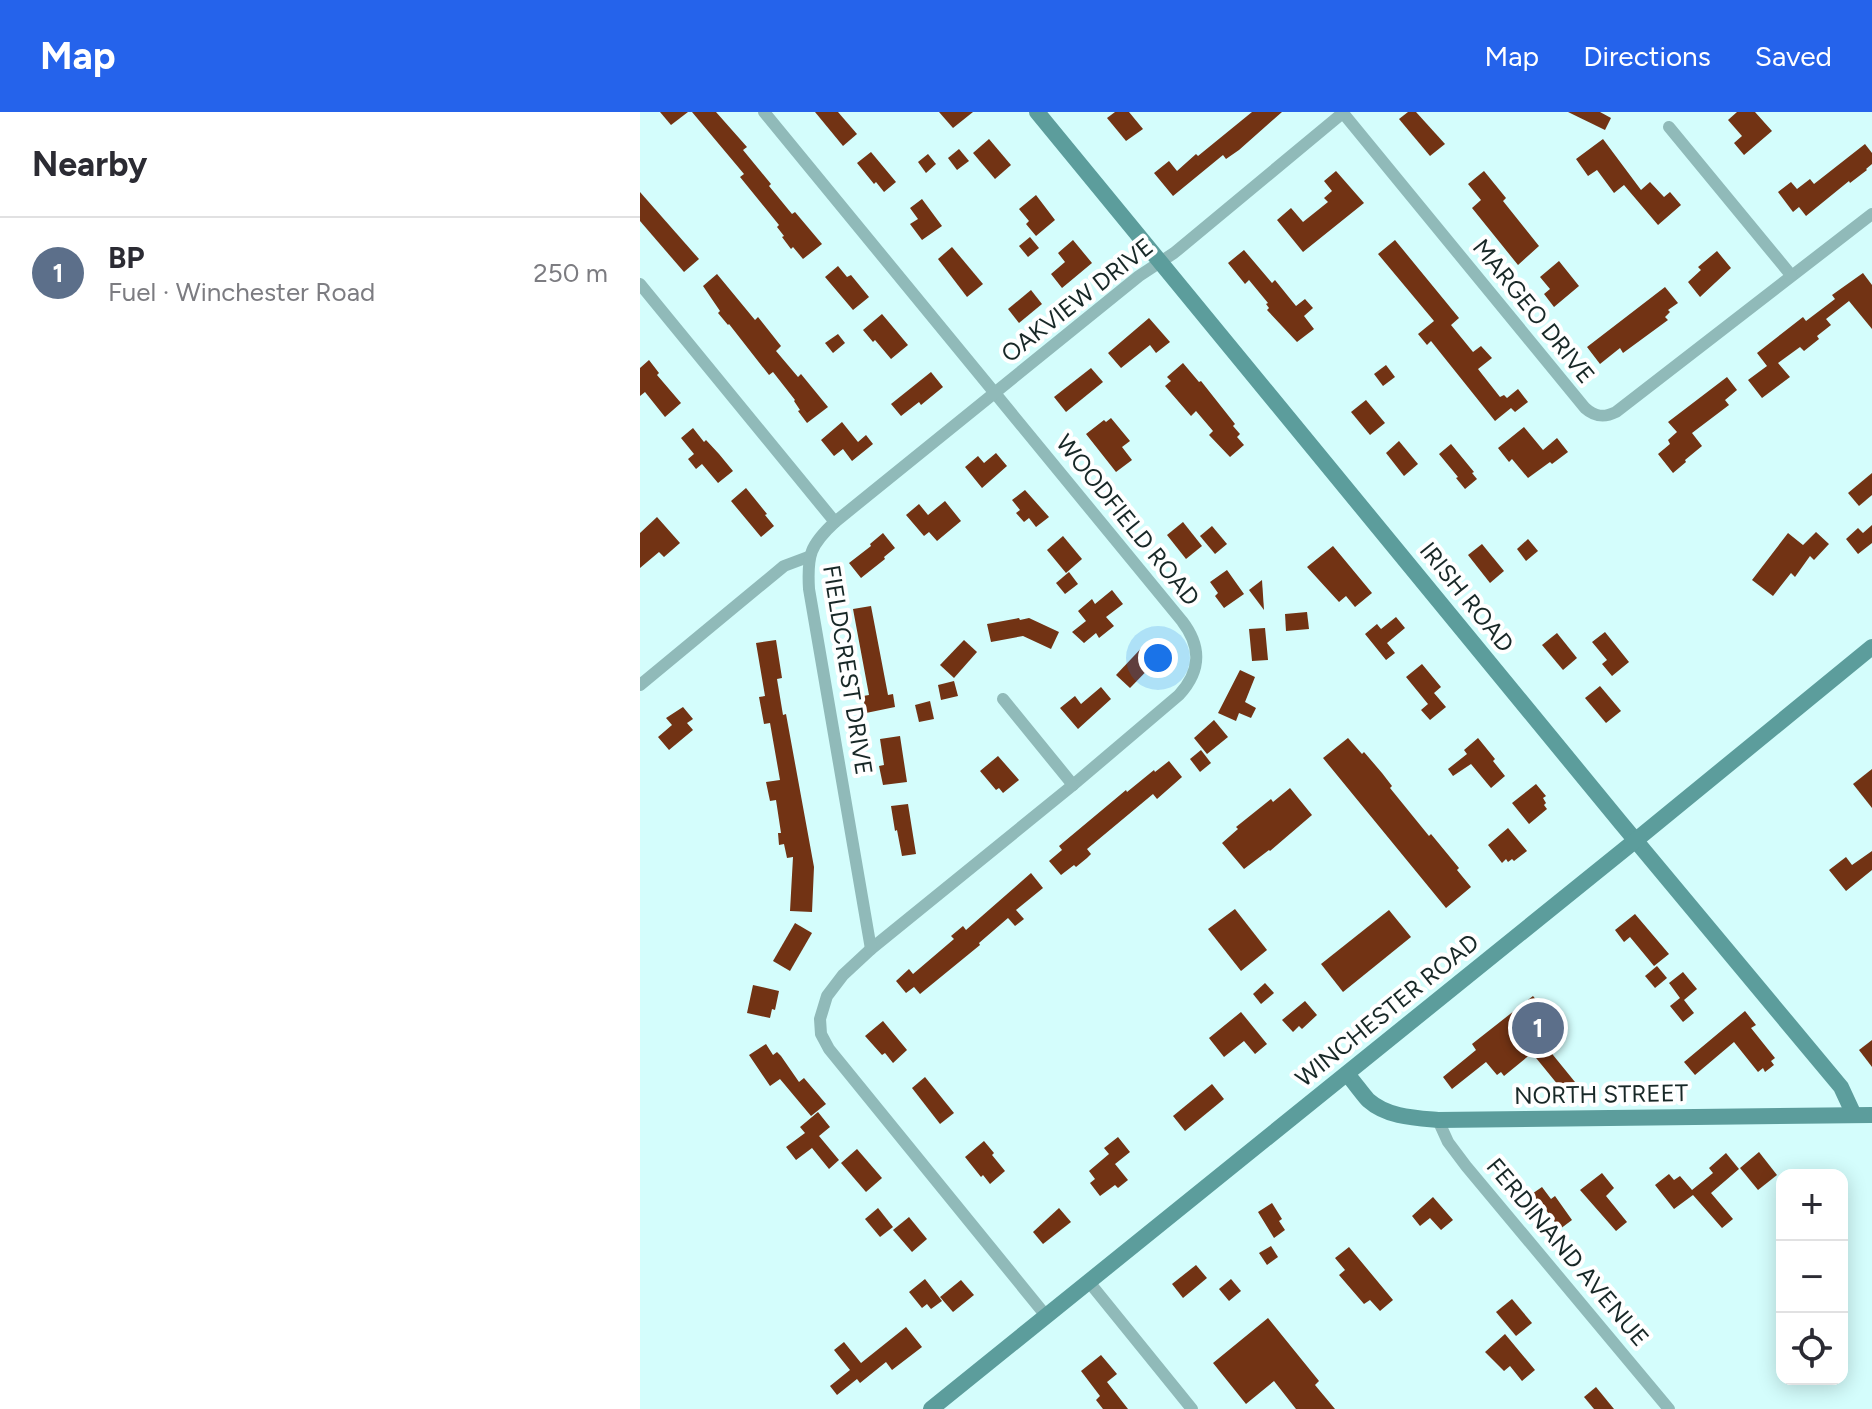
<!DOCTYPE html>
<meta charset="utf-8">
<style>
:root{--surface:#fff;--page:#f7f7f7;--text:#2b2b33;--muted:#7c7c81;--line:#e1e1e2;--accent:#2563eb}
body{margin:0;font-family:Figtree,sans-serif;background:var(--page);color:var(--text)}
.controls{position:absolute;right:24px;bottom:24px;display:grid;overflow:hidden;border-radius:16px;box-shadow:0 4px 20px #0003}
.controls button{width:72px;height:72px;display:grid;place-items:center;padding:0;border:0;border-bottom:2px solid var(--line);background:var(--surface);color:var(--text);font:40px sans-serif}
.you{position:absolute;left:518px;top:546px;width:28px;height:28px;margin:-20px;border:6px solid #fff;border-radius:50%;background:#1a73e8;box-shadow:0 0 0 12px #1a73e833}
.badge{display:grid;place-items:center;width:52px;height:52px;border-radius:50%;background:var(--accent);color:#fff;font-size:26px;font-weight:700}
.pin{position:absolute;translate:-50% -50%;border:4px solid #fff;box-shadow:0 2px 8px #0006}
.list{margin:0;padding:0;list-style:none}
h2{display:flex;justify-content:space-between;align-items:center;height:104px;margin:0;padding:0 32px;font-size:34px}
h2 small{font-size:26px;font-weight:400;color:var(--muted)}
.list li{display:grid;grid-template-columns:52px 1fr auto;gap:24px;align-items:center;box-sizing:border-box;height:112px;padding:0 32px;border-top:2px solid var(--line)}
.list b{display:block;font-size:30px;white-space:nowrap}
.list p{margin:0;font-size:26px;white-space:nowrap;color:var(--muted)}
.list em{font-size:26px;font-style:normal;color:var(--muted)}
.icon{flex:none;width:44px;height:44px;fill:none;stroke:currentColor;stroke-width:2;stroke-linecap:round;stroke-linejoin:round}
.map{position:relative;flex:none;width:1232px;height:1297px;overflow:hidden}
header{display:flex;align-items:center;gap:48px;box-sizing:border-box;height:112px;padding:0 40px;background:var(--accent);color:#fff}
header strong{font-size:38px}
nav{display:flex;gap:44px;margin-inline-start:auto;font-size:28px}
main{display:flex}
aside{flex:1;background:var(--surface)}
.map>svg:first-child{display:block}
.building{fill:#723314}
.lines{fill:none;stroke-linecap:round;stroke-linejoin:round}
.street{stroke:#90bab9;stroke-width:12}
.secondary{stroke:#5c9d9c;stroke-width:16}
.labels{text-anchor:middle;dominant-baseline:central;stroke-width:8;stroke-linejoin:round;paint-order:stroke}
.street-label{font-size:24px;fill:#182827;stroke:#fff}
</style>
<header>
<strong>Map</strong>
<nav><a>Map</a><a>Directions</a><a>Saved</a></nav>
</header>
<main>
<aside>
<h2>Nearby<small></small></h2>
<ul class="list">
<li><span class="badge" style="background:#5c6f8a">1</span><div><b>BP</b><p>Fuel · Winchester Road</p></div><em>250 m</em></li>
</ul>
</aside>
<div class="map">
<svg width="1232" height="1297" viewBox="0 0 1232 1297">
<rect width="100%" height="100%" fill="#d4fdfc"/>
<g class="building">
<polygon points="20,0 48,0 31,13"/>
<polygon points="52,0 76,0 107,35 103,38 131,72 129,74 152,102 155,100 182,132 163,147 153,135 151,137 142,125 144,124 137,115 139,113 100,65 104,62"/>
<polygon points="175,0 198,0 217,22 203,34"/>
<polygon points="299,0 333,0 313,16"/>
<polygon points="475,0 489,0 503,17 486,29 467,6"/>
<polygon points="612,0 642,0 599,38 586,47 583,43 533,84 514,61 529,49 537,59 556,42 558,44"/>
<polygon points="768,0 776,0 805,32 790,44 759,7"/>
<polygon points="928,0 960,0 971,6 965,18"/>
<polygon points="1097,0 1115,0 1132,19 1104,43 1094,31 1102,24 1088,8"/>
<polygon points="349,27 371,53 355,67 333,41"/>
<polygon points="963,27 1001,78 1010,70 1024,85 1030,80 1041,93 1018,113 984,73 974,81 957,58 948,64 936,47"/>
<polygon points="1225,32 1232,41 1232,52 1226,57 1227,58 1210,71 1209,69 1166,104 1159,95 1153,100 1138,80 1151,70 1157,77 1170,67 1174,72"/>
<polygon points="319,37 329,49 317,58 308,46"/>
<polygon points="231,40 256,70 244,80 236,70 234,72 217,51"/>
<polygon points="288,42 296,52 286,61 278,50"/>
<polygon points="696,59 724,91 663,140 637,108 651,96 663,110 688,90 684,86 692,79 684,69"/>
<polygon points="844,59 866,86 863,89 899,134 878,153 832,96 841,88 828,72"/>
<polygon points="0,80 59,147 44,160 0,109"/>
<polygon points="396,83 415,108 396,124 386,112 389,109 379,97"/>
<polygon points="282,87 302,114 282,128 270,112 278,107 270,96"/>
<polygon points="390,125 399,136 388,145 379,134"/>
<polygon points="433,128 452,151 422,176 411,162 425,150 418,141"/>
<polygon points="755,128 819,206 811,213 833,240 841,234 852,246 838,257 860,285 864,283 867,286 878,277 888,290 875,300 871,296 855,309 791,229 787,233 778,222 794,209 738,142"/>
<polygon points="312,135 343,172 327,185 298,147"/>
<polygon points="604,138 632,171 635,168 656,194 665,187 673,196 664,204 674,217 657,230 627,198 629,196 626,192 628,191 609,168 605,172 588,151"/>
<polygon points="1077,139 1091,156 1060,185 1048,170 1061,158 1058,155"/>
<polygon points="919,149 939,174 914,195 904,182 910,177 900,165"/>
<polygon points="198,154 207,165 211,163 229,185 213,198 185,165"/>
<polygon points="1223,161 1232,173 1232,217 1209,189 1186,207 1191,213 1177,224 1179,227 1164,239 1160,235 1138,251 1150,265 1122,286 1108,268 1127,254 1117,241 1163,205 1166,209 1195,187 1192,183"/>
<polygon points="77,162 115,208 118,205 141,234 136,239 158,265 161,262 188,295 167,311 158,299 160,298 154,289 155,288 133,260 129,263 89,212 88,213 78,201 80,199 63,174"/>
<polygon points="1025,175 1038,191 1028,198 1030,200 1025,205 1028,208 983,241 980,236 960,252 947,235"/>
<polygon points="391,178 402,192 379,211 368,197"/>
<polygon points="242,202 268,233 251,247 235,228 233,230 223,218"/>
<polygon points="509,206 530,230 516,241 510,233 481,256 468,241"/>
<polygon points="198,222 205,231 193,241 185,231"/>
<polygon points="9,248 19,261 17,263 41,291 25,305 5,280 0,284 0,256"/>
<polygon points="543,251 559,270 561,269 595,312 593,314 600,322 597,325 604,333 590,345 569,323 573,319 556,299 551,304 525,274 531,269 527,265"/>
<polygon points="746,253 755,265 743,274 734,262"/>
<polygon points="451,256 463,270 426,300 414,285"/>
<polygon points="291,260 303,275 281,293 279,290 261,304 251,292"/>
<polygon points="1087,265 1097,278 1085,288 1089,293 1052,321 1062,334 1045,348 1046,350 1033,361 1018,342 1030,332 1028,328 1037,320 1028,310"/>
<polygon points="726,288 745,311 730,323 711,300"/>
<polygon points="471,306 490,329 482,335 492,348 476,360 446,322 464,308 466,310"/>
<polygon points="202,310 218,330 226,323 233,332 212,349 203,337 194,344 181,328"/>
<polygon points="884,315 903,338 917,326 928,340 912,352 910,350 888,366 872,347 869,350 858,336"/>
<polygon points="53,316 64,330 66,328 79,342 93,359 78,371 62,352 56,357 48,347 54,342 41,326"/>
<polygon points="759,329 778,352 764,364 746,341"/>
<polygon points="811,332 834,360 832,361 837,367 825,377 816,366 818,365 799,342"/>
<polygon points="356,341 367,354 342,376 325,355 338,344 344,351"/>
<polygon points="1232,361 1232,383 1219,394 1208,381"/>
<polygon points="106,376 127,402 125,403 134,414 121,425 91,389"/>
<polygon points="385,378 409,405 396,415 389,406 384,410 376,401 380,398 372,388"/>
<polygon points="305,389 321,409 297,429 289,420 284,424 266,403 279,392 288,403"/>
<polygon points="17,405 40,431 24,445 19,440 0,456 0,421"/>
<polygon points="543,410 562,434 546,447 527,423"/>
<polygon points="1232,413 1232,431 1218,442 1206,427 1218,416 1223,421"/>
<polygon points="572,414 587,432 575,442 560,424"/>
<polygon points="1176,420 1189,432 1174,448 1170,444 1155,465 1151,461 1133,484 1112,468 1148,421 1163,433"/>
<polygon points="243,421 255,436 244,445 245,447 221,466 209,451 231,434 230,432"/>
<polygon points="423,424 442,447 426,461 407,438"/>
<polygon points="888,427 898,439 886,449 877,437"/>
<polygon points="842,432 864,459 850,471 828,443"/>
<polygon points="693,434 732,481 715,495 706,484 699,490 667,455"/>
<polygon points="587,458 604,482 584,496 575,484 578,481 570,470"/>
<polygon points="429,460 438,472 425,482 416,471"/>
<polygon points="622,468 624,498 609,478"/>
<polygon points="472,478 483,492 466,505 474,514 459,526 456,521 444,531 432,520 446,509 438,499 452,487 455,492"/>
<polygon points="231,494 248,583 253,582 255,595 226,601 223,584 229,583 213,497"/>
<polygon points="667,500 669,517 646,519 645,502"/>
<polygon points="756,505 765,516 747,531 755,541 746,548 725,522 737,512 741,517"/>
<polygon points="379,506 380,508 389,506 419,520 411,537 383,524 351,530 347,512"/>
<polygon points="625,516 628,548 612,549 609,517"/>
<polygon points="965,520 989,550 972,564 962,552 967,548 952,530"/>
<polygon points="917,521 937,546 923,558 902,533"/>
<polygon points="136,528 142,566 137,567 143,603 146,602 174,755 172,800 150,799 153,745 147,746 144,732 139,733 138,721 141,721 136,688 130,689 126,670 140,668 130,611 124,612 119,585 125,584 116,531"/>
<polygon points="324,528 337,540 314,566 300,553"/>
<polygon points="508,529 522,543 490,576 476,563"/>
<polygon points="782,552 801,575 794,581 806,595 790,608 781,598 788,592 766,565"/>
<polygon points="600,558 615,565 605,590 616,596 611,606 599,601 596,609 578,601"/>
<polygon points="314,569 318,584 301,588 298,573"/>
<polygon points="960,574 981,599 966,611 945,586"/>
<polygon points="461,575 471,587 438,617 420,596 435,584 441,592"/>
<polygon points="290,589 294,607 279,610 275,593"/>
<polygon points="43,595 53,607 47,611 53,618 29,638 18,625 32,613 26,606"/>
<polygon points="574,608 588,625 567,642 554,626"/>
<polygon points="260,624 267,670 243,673 239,654 244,653 240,627"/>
<polygon points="708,626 722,642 724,640 742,661 752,674 750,676 789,724 791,722 819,756 817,758 831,775 806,796 683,646"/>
<polygon points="838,626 855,647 853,649 865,664 851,676 831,652 813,664 808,657 827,642 824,638"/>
<polygon points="561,638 571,651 560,660 550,647"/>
<polygon points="358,644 379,668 363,681 359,676 356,678 340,659"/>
<polygon points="529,649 542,665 517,687 513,682 447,737 451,742 447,746 436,755 434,753 421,763 409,749 422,738 419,734 486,678 487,680 514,658 515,660"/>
<polygon points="1232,657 1232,696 1213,672"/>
<polygon points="896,672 906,684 903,686 906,691 904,693 907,697 889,712 872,691"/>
<polygon points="650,676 672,703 630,739 629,738 604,757 582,731 598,717 596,715 631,687 633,690"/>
<polygon points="268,692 276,742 262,744 257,718 255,719 251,694"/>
<polygon points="868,716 887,739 874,749 872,747 868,750 866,747 862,751 848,733"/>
<polygon points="1232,739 1232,758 1206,779 1189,758 1206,745 1212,753"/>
<polygon points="391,761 403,776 376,798 384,807 375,814 368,806 339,831 340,833 280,882 274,875 266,881 256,869 269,857 273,862 314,827 311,824 323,814 326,818"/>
<polygon points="595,797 627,838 601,859 568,817"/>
<polygon points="749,798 771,825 703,880 681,852"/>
<polygon points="995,802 1029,842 1014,854 990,825 984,830 975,818"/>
<polygon points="155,811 172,821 150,859 133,849"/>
<polygon points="1017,854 1027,866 1015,876 1005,864"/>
<polygon points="1043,860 1057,877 1044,888 1054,901 1043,910 1030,894 1040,886 1029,871"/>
<polygon points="625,871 634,881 621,892 613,882"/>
<polygon points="113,873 139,879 135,898 132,897 130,906 107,901"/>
<polygon points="893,884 917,914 900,927 935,970 923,979 892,941 864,964 861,960 857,963 846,950 812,977 803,965 836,938 832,932"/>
<polygon points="665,889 677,903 662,917 659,914 653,920 642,908"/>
<polygon points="1105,899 1116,913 1111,916 1135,946 1131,949 1134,953 1125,960 1123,956 1118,960 1094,930 1055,963 1044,950"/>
<polygon points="601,900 627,932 615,942 604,929 584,945 569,926"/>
<polygon points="243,909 267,938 253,951 245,941 242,943 225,924"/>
<polygon points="1232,928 1232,955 1219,938"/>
<polygon points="126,932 133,943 137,940 141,944 159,970 164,966 186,992 171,1004 140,967 130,974 109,943"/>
<polygon points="285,965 314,1001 300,1012 272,976"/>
<polygon points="572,972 584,987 545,1019 533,1004"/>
<polygon points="178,1000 190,1015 179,1024 199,1048 189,1057 172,1036 156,1048 146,1035 165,1021 160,1015"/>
<polygon points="478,1025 490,1040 475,1052 488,1068 478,1076 475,1073 460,1084 450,1071 455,1067 449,1059 469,1042 464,1036"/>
<polygon points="344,1029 354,1041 352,1043 365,1059 350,1072 343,1063 341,1065 325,1045"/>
<polygon points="217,1037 242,1066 226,1080 201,1051"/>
<polygon points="1119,1040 1137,1063 1118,1078 1100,1056"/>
<polygon points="1086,1041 1099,1057 1071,1081 1093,1107 1082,1116 1053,1083 1034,1097 1015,1073 1029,1062 1034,1068 1040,1064 1052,1078 1073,1061 1069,1056"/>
<polygon points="962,1061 974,1076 966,1084 987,1110 976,1119 940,1078"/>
<polygon points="902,1075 911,1087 915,1084 932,1108 920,1117 903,1094 896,1099 886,1086"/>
<polygon points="793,1085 813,1108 801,1118 790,1106 780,1114 772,1104"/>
<polygon points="632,1091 642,1107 639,1109 645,1118 634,1126 618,1100"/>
<polygon points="238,1096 253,1115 240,1125 225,1107"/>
<polygon points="419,1096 431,1110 403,1132 393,1120"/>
<polygon points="269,1105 287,1127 272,1140 253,1118"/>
<polygon points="631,1134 638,1145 627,1153 619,1141"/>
<polygon points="709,1135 753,1188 740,1199 730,1188 724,1192 699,1163 705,1158 695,1146"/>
<polygon points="556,1153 567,1166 543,1186 532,1172"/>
<polygon points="285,1167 302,1189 291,1197 287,1192 282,1196 269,1180"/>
<polygon points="591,1167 601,1179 589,1189 579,1177"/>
<polygon points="321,1168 334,1183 313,1200 300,1185"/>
<polygon points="872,1187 892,1211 876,1224 856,1200"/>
<polygon points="628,1206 679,1269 675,1273 695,1297 656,1297 634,1269 606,1292 573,1251"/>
<polygon points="266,1215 282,1235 252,1258 246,1250 220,1271 217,1267 197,1283 190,1274 210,1258 194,1238 204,1230 221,1251"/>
<polygon points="865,1222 895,1258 882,1269 870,1254 864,1259 845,1240"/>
<polygon points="461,1243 477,1262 467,1270 488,1297 463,1297 456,1288 460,1284 441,1259"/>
<polygon points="956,1275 974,1297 954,1297 944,1285"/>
</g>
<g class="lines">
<g class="street">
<path d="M124,0l418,509c20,26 19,50 -3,74l-106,90 -202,164 -28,26 -16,21 -7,23 1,15 8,15 218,268"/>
<path d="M703,1l242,295c10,9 19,10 31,4l256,-198"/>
<polyline points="1029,15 1151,163"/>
<polyline points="0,172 195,410"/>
<polyline points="0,573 144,454 168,445"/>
<polyline points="363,587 433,673"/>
<path d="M231,837l-62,-360c-2,-34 1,-44 26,-67l304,-246 35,-23 170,-141"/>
<polyline points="798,1008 808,1030 826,1054 1029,1297"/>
<polyline points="449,1170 552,1297"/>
</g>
<g class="secondary">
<polyline points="397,0 981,711 1201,975 1214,1003"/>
<path d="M707,962c7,8 14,18 21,26 19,17 46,18 70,20l434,-5"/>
<polyline points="291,1297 996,728 1232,535"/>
</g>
</g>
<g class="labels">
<g class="street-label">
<text transform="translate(437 188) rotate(-38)">OAKVIEW DRIVE</text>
<text transform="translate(894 199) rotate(51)">MARGEO DRIVE</text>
<text transform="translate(488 408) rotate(51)">WOODFIELD ROAD</text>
<text transform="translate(827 485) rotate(51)">IRISH ROAD</text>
<text transform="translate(208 558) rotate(81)">FIELDCREST DRIVE</text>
<text transform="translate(747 898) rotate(-39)">WINCHESTER ROAD</text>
<text transform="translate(961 982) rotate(-1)">NORTH STREET</text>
<text transform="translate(928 1140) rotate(50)">FERDINAND AVENUE</text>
</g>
</g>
</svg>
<div class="controls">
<button>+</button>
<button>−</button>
<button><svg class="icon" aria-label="locate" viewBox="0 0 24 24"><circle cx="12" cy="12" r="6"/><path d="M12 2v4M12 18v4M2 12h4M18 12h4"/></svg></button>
</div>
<div class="you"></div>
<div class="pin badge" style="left:898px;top:916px;background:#5c6f8a">1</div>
</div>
</main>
